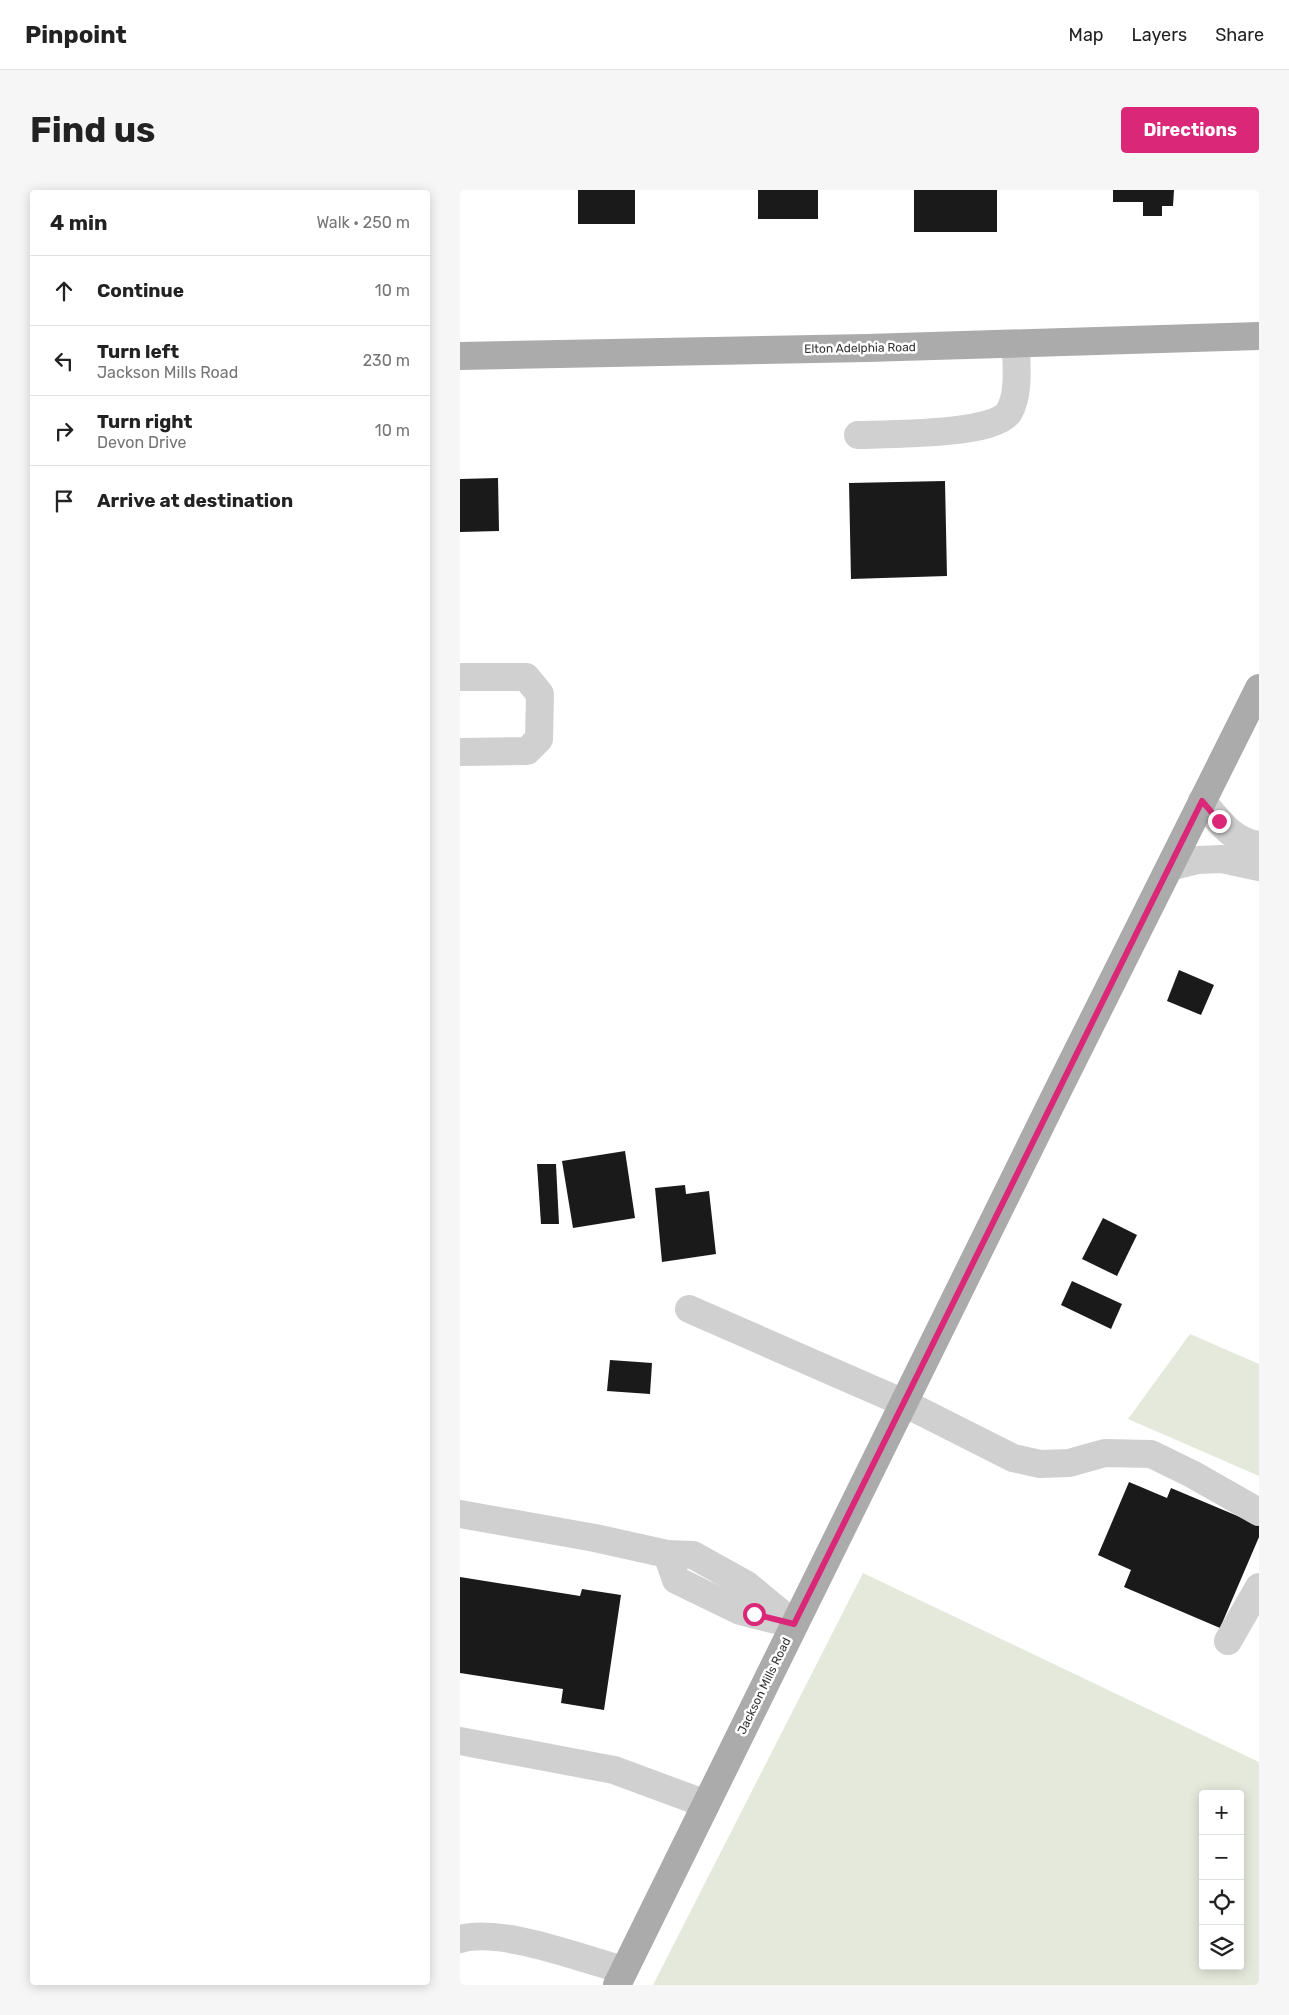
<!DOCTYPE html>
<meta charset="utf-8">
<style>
:root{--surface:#fff;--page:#f6f6f6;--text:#222;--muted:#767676;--line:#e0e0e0;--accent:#db2777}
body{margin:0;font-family:Rubik,sans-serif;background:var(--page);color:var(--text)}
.controls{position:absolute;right:15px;bottom:15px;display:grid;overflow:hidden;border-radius:5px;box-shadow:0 2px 12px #0003}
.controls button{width:45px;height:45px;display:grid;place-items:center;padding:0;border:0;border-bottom:1px solid var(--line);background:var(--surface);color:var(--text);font:25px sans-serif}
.stop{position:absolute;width:15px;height:15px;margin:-11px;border:4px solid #db2777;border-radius:50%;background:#fff}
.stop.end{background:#db2777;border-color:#fff;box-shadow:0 1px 5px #0008}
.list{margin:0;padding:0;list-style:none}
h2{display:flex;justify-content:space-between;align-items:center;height:65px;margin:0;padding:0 20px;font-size:21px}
h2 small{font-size:16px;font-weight:400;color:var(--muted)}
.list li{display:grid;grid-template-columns:32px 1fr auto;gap:15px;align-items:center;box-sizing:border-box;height:70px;padding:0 20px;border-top:1px solid var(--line)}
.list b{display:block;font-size:19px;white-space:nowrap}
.list p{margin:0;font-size:16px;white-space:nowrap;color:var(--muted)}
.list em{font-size:16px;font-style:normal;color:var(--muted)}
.icon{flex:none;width:28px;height:28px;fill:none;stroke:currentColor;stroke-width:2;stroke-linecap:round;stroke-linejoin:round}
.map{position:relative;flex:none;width:799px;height:1795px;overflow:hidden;border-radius:5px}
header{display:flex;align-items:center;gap:30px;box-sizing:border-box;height:70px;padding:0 25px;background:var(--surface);border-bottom:1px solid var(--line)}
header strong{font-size:24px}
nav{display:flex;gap:28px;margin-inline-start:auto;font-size:18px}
.intro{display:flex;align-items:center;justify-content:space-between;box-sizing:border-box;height:120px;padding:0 30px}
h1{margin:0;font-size:35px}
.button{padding:12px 22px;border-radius:5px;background:var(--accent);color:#fff;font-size:18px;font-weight:700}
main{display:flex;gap:30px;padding:0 30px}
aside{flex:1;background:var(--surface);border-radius:5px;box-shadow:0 2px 12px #0003}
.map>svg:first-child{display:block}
.green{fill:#e5e9dc;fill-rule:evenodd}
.building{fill:#1a1a1a}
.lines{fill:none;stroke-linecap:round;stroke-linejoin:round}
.minor{stroke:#d0d0d0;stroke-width:28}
.major{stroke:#ababab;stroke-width:28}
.route{stroke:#db2777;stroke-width:6}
.labels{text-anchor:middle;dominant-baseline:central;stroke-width:5;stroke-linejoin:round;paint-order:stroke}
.street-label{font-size:12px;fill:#333;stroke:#fff}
</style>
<header>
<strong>Pinpoint</strong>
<nav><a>Map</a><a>Layers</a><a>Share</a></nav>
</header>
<div class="intro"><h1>Find us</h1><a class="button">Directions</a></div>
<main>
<aside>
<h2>4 min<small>Walk · 250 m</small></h2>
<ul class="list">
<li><svg class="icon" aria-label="ahead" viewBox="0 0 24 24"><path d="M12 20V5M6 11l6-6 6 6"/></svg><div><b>Continue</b></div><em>10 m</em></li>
<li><svg class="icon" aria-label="left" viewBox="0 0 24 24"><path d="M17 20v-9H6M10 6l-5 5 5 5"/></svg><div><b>Turn left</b><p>Jackson Mills Road</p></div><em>230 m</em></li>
<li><svg class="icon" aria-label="right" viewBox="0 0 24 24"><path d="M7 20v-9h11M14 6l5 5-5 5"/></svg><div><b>Turn right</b><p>Devon Drive</p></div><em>10 m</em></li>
<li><svg class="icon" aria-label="arrive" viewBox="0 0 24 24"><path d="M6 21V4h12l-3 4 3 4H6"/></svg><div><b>Arrive at destination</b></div></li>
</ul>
</aside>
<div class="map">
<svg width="799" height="1795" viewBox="0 0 799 1795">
<rect width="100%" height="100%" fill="#fff"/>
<g class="green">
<polygon points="730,1144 799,1174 799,1286 668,1229"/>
<path d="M403,1383l396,189v223h-606zM743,1604h37v172h-37z"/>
</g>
<g class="building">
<rect x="118" y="0" width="57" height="34"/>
<rect x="298" y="0" width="60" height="29"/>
<rect x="454" y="0" width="83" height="42"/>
<polygon points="653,0 714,0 713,16 702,16 702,26 683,26 683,12 653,12"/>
<polygon points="38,288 39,341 0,342 0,289"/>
<polygon points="485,291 487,386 391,389 389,293"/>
<polygon points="719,780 754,795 741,825 707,811"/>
<polygon points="165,961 175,1028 113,1038 102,971"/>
<polygon points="77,974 96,974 99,1034 81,1034"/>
<polygon points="225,995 226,1004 249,1001 256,1064 202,1072 195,998"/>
<polygon points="643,1028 677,1045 657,1086 622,1069"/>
<polygon points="612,1091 662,1114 651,1139 601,1115"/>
<polygon points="150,1170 192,1173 190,1204 147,1201"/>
<polygon points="669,1292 707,1308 711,1298 799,1335 799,1347 760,1438 664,1397 671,1380 638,1365"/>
<polygon points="0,1387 120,1406 122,1399 161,1405 144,1520 101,1513 103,1499 0,1483"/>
</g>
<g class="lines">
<g class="minor">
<path d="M398,245c28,-1 138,0 151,-23 11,-19 7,-48 7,-68"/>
<polyline points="0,487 66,487 80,504 79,549 67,561 0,562"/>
<path d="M742,611c17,20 30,40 57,44"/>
<polyline points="710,677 738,670 762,669 799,677"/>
<polyline points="229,1119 444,1213 553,1268 580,1274 609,1273 645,1263 691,1264 732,1284 799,1322"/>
<polyline points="0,1324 135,1348 207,1364 233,1365 287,1395 334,1434"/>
<polyline points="207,1364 216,1390 280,1421 328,1433"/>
<polyline points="768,1451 799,1397"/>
<polyline points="0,1551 154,1580 246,1614"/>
<path d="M0,1749c41,-12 122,20 164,31"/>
</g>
<g class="major">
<polyline points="0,166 407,158 799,146"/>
<polyline points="157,1795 598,900 799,498"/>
</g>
</g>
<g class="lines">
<polyline class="route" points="294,1424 334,1434 742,611 759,631"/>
</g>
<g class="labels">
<g class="street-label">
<text transform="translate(400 158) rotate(-1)">Elton Adelphia Road</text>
<text transform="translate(304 1496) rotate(-64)">Jackson Mills Road</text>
</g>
</g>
</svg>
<div class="controls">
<button>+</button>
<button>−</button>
<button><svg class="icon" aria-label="locate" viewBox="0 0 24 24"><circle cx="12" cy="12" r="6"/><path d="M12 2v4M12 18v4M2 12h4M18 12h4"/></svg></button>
<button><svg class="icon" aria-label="layers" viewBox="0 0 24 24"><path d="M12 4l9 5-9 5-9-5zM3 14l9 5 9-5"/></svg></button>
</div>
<div class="stop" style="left:294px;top:1424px"></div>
<div class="stop end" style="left:759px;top:631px"></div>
</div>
</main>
